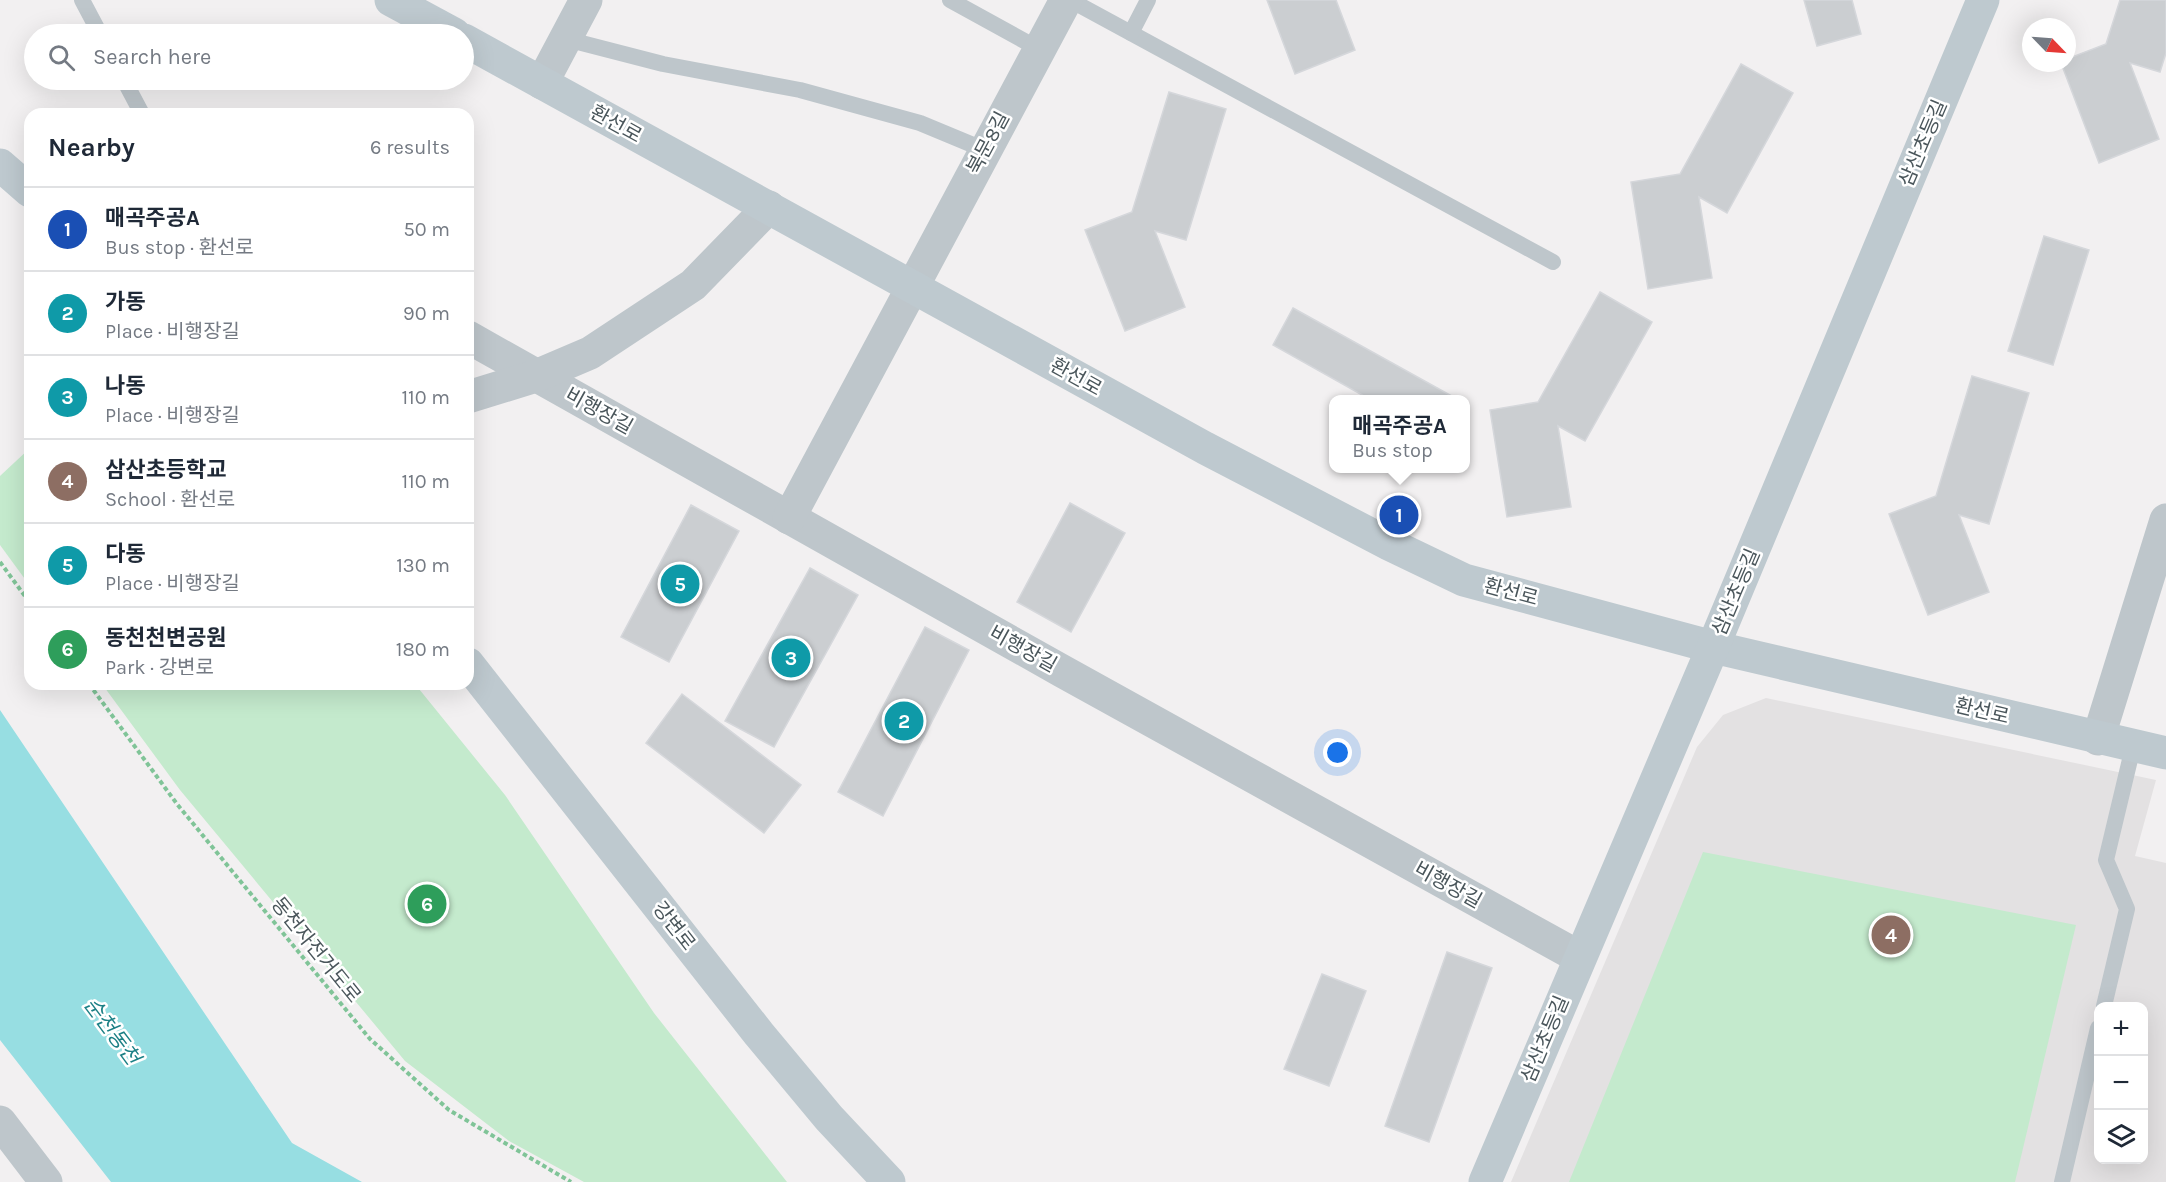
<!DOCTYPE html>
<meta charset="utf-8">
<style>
:root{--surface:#fff;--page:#f2f2f3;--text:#1f2937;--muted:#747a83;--line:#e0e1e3;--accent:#2f8ecd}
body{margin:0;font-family:Karla,"Noto Sans KR",sans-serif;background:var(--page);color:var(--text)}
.controls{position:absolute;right:18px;bottom:18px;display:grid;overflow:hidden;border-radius:12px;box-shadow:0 6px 24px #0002}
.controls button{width:54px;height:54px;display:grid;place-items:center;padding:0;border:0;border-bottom:2px solid var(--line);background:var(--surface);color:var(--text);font:30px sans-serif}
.compass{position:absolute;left:2022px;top:18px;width:54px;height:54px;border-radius:50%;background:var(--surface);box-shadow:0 6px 24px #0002;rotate:115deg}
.you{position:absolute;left:1338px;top:753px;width:21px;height:21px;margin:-15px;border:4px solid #fff;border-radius:50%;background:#1a73e8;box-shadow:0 0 0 9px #1a73e833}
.badge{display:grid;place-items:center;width:39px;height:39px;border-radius:50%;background:var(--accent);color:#fff;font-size:20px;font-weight:700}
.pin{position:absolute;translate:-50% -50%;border:3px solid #fff;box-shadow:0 2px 6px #0006}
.popup{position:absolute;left:1329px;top:395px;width:141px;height:78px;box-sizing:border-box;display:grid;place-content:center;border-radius:12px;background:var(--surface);filter:drop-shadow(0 2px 4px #0005);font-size:20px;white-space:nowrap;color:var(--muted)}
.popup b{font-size:22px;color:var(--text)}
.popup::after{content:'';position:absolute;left:50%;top:100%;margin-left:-12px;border:12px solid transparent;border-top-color:var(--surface)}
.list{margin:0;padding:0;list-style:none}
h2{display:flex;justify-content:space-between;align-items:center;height:78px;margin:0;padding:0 24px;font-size:26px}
h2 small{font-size:20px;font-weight:400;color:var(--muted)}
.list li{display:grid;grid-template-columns:39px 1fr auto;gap:18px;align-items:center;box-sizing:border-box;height:84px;padding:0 24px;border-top:2px solid var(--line)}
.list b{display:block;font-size:22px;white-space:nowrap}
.list p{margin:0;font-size:20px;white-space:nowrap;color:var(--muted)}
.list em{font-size:20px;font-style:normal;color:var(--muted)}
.icon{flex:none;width:33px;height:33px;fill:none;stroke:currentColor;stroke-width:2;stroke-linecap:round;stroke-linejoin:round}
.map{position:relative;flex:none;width:2166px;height:1182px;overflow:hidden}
.search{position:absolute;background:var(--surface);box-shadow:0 6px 24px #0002;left:24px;top:24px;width:450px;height:66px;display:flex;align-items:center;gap:15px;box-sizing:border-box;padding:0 21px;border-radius:33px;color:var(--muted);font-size:22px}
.panel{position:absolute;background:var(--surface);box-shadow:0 6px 24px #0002;left:24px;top:108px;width:450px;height:582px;border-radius:18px}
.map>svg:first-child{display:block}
.education{fill:#e3e1e2;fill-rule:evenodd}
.green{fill:#c4eacd}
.water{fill:#97dee2}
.building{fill:#cbced1;stroke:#d5d7db;stroke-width:1.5}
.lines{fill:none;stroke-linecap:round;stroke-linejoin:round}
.path{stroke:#80c498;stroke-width:4;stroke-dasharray:4.5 3;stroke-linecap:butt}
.lane{stroke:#bec6cb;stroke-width:16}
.street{stroke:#bec6cb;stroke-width:33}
.secondary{stroke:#bec9cf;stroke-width:33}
.labels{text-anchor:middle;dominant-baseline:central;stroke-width:5;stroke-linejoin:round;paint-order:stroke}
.street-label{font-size:20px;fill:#4a565b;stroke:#fff}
.water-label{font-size:21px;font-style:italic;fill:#1c8086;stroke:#fff}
</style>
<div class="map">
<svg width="2166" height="1182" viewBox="0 0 2166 1182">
<rect width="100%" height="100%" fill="#f2f0f1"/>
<path class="education" d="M1766,698l390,82 -21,76 31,7v319h-655l186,-435 26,-32zM2098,1006h46v154h-46z"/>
<g class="green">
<polygon points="30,448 30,586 0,545 0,476"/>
<polygon points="102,684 415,684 505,795 654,1013 787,1182 584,1182 509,1141 405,1061 180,790"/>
<polygon points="1703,852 2076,925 2015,1182 1569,1182"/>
</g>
<polygon class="water" points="0,710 292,1143 362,1182 111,1182 0,1040"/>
<g class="building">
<polygon points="1267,0 1336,0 1355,50 1295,74"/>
<polygon points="1804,0 1852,0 1861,34 1817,46"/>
<polygon points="2120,0 2166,0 2166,53 2160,72 2130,63 2159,139 2099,163 2061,63 2067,63 2067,59 2106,44"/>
<polygon points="1741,64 1793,93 1727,213 1699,197 1712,278 1648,289 1631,182 1680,174"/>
<polygon points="1169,92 1226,109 1186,240 1155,231 1185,307 1125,331 1085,230 1132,212"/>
<polygon points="2044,236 2089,250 2053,365 2008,351"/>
<polygon points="1600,292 1652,322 1585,441 1558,426 1571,507 1507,517 1490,410 1538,402"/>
<polygon points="1293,308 1459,400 1371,400 1273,345"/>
<polygon points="1972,376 2029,393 1989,524 1959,515 1989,592 1928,615 1889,514 1936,496"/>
<polygon points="1070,503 1125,533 1071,632 1017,602"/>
<polygon points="691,505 739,531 669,662 621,637"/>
<polygon points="810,568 858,595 774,747 725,721"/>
<polygon points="925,627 969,650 883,816 838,792"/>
<polygon points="682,694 801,785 764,833 646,743"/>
<polygon points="1447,952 1492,968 1429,1142 1385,1126"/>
<polygon points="1322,974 1366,991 1329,1086 1284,1069"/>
</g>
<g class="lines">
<g class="path">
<polyline points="0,562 30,603"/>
<polyline points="89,684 177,804 370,1039 449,1110 571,1182"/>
</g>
<g class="lane">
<polyline points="82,0 100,34"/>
<polyline points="950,0 1039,49"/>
<polyline points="1070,0 1553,262"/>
<polyline points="1131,33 1148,0"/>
<polyline points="566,39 663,64 800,90 920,123 985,150"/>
<polyline points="124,80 142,114"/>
<polyline points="2104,1006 2127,909 2106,860 2133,747"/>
<polyline points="2062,1182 2098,1028"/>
</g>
<g class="street">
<polyline points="542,83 586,0"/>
<polyline points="468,337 1062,671 1579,957"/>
<polyline points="468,397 536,376 590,353 693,285 769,207"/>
<polyline points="789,518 1066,0"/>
<polyline points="2098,739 2166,520"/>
<polyline points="0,1122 46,1182"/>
</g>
<g class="secondary">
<polyline points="391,0 454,34"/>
<polyline points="464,40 1205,448 1389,544 1464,580 1713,647 2166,753"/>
<polyline points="0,165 30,191"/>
<polyline points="468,664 759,1034 829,1118 889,1182"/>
<polyline points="1485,1182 1713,647 1983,0"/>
</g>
</g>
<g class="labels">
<g class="street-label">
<text transform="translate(616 124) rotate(29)">환선로</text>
<text transform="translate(988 143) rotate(-62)">북문8길</text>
<text transform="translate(1923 143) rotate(-67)">삼산초등길</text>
<text transform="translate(1076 377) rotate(29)">환선로</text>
<text transform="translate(599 411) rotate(29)">비행장길</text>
<text transform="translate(1511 592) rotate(15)">환선로</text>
<text transform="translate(1736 592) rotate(-67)">삼산초등길</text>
<text transform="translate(1023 649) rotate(29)">비행장길</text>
<text transform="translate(1982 711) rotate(13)">환선로</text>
<text transform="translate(1448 885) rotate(29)">비행장길</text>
<text transform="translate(674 926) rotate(52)">강변로</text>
<text transform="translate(316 950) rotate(51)">동천자전거도로</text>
<text transform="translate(1545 1039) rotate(-67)">삼산초등길</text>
</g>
<g class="water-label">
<text transform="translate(112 1031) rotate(53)">순천동천</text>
</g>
</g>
</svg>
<div class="controls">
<button>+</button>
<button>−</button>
<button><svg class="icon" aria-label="layers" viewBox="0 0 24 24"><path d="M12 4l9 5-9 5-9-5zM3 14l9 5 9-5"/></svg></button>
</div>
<svg class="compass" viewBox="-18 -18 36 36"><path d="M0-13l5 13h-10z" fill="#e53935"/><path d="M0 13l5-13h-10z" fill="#747a83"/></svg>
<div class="you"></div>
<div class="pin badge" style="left:1399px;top:515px;background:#1a4fb4">1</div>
<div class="popup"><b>매곡주공A</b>Bus stop</div>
<div class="pin badge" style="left:904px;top:721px;background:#0f9aa8">2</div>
<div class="pin badge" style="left:791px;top:658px;background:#0f9aa8">3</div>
<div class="pin badge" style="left:1891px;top:935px;background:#8d6e63">4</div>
<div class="pin badge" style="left:680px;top:584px;background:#0f9aa8">5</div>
<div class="pin badge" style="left:427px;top:904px;background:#2e9e5b">6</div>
<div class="search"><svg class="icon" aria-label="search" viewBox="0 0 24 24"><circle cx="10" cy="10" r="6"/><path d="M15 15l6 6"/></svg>Search here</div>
<section class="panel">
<h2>Nearby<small>6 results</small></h2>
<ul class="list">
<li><span class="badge" style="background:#1a4fb4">1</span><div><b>매곡주공A</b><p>Bus stop · 환선로</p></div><em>50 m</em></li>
<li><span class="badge" style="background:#0f9aa8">2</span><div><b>가동</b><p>Place · 비행장길</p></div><em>90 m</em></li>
<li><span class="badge" style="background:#0f9aa8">3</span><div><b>나동</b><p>Place · 비행장길</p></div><em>110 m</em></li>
<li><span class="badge" style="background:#8d6e63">4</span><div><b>삼산초등학교</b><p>School · 환선로</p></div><em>110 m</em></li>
<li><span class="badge" style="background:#0f9aa8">5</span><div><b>다동</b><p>Place · 비행장길</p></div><em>130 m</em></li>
<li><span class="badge" style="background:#2e9e5b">6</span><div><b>동천천변공원</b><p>Park · 강변로</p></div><em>180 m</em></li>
</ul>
</section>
</div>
